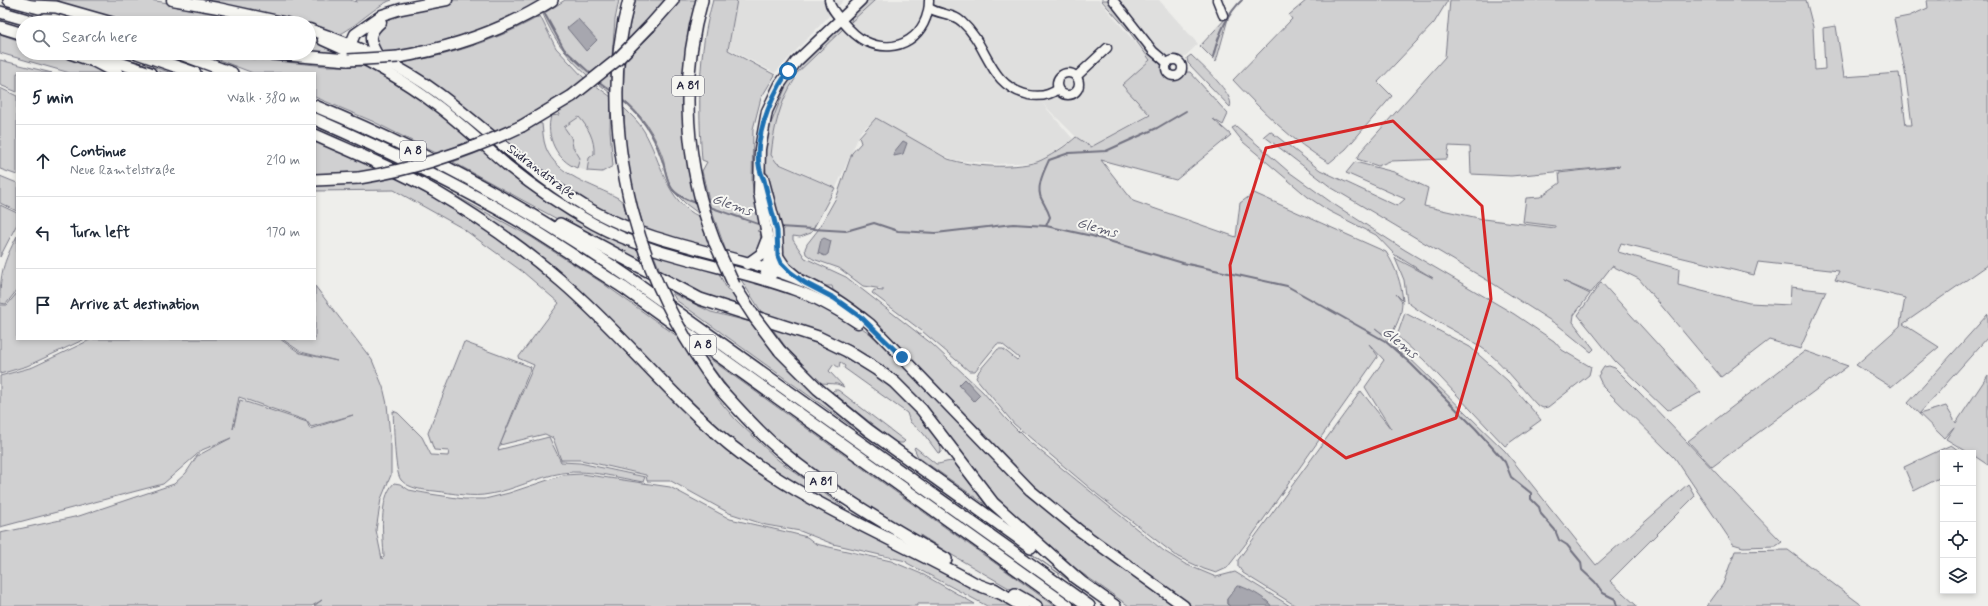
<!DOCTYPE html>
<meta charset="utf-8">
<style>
:root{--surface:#fff;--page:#f6f6f7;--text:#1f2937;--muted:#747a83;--line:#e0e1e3}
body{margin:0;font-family:Mynerve,sans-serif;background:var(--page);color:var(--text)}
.controls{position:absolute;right:12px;bottom:12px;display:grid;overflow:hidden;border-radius:0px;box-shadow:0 2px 6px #0003}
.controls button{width:36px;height:36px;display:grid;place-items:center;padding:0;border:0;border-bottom:1px solid var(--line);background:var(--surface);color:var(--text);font:20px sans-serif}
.stop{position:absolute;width:12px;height:12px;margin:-9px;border:3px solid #1f6fb2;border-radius:50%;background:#fff}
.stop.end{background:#1f6fb2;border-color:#fff;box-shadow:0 1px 4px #0008}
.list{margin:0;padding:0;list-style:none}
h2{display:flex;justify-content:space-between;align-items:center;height:52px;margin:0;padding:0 16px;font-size:17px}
h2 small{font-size:13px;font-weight:400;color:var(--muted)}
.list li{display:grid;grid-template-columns:26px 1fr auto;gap:12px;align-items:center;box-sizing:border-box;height:72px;padding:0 16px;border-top:1px solid var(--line)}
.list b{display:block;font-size:15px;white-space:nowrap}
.list p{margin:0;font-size:13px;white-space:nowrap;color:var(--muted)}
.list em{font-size:13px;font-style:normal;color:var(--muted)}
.icon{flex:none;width:22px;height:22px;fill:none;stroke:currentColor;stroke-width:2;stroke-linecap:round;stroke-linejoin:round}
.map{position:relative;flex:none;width:1988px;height:606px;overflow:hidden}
.search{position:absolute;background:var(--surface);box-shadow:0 2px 6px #0003;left:16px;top:16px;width:300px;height:44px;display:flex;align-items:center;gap:10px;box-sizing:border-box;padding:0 14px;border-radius:22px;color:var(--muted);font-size:15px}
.panel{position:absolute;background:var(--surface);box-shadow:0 2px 6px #0003;left:16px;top:72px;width:300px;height:268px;border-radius:0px}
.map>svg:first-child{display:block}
.built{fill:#dfdfde}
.green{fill:#d0d0d1;stroke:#797986;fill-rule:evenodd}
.water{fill:#a7a7af;stroke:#727281}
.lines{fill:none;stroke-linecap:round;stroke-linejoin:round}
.stream{stroke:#727281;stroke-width:2}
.minor-casing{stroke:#22223b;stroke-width:11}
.major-casing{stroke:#22223b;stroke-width:13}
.highway-casing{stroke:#22223b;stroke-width:14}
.minor{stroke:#f6f6f2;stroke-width:8}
.major{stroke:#f6f6f2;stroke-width:10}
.highway{stroke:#f6f6f2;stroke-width:11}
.highway-bridge-casing{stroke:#22223b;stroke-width:14;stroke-linecap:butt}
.highway-bridge{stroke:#f6f6f2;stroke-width:11}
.route{stroke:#1f6fb2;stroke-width:5}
.marked{fill:none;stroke:#d62828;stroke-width:3;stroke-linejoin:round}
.labels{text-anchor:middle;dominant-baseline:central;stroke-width:4;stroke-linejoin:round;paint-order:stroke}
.shield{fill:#f6f6f2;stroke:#626272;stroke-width:1}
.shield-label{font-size:12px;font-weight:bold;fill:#22223b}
.street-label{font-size:13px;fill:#22223b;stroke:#f6f6f2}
.water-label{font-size:14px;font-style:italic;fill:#575769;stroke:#f6f6f2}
</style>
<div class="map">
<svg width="1988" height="606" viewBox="0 0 1988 606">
<rect width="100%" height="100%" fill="#eeeeeb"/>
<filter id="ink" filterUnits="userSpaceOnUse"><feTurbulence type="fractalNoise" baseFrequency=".025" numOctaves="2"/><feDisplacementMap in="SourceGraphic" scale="8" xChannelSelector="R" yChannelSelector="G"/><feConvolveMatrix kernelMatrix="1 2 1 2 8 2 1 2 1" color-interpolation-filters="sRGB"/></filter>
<g filter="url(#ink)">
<g class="built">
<polygon points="737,0 844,0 775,73 729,49"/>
<polygon points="874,0 1099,0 1150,60 1123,85 1150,114 1091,147 1076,137 1041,102 1073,139 1039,162 998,164 954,160 906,138 876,118 861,131 836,188 767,157 768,134 774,104 793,72 839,27"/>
<polygon points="1113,0 1159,0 1198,44 1179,62 1173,60 1167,63"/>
<polygon points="580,117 590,130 594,147 594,154 589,158 587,171 577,168 580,158 573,147 571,137 564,127"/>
</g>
<g class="green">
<polygon points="43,0 150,0 210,10 260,23 117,23"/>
<path d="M191,0h159l7,2 -1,-2h36c-17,5 -45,35 -56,35 -8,-1 -19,-6 -27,-8v-4h-11z"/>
<path d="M455,0h89l-18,10 -69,30 -77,15 -6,-10c1,-6 1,-14 4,-19 11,-18 59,-19 77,-26z"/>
<path d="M565,0h54l-4,20 -3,36 -24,20c-20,-18 -35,-37 -45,-62z"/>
<polygon points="635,0 666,0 653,17 626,43"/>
<path d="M678,0h19l-9,42 -2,103 9,57c-8,-3 -15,-6 -21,-12 -7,-7 -9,-23 -11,-32 -8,-23 -20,-43 -40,-58l1,-39 31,-30 -1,-2z"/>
<path d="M713,0h24l-9,50 47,25 -14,23 -8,31 -1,53 8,47 -3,2 3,1c2,12 -1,17 -10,27l-23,-5 -16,-45 -9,-38 5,-9 -5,-2c-4,-54 -4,-108 11,-160z"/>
<polygon points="867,0 875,0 851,22 852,14"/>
<path d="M1101,0h7l21,29 34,38 5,9 6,2 11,-6h5l38,42 -5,11 -10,-6 18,16 -55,45 -75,-20 32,41 103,36 4,-34 14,-10 132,59c10,16 15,30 17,49l-7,-7 6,8c0,13 -6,25 -13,36l-14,-10 22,18 108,105 91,114 92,-81 7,12 -85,85 27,25h-341l-53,-33 -5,-7v-6l123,-169 30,38 -26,-42 19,-27 -15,-16 9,12 -127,181 -24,31 -11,5 -12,-4 -26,-12 -80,-62 -84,-71 -38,-46 3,-7 19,-22h5l14,11 2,-2 -17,-14h-5l-22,27h-6l-47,-40 -50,-38 2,-3 9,1v-2l-20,-3 -24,-18 -26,-9 -7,-5 -1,-5 2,-5 11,-14 19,-34 15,-43 9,-10 -2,-6 17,-19 72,41c24,8 64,10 89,3 9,-3 32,-18 39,-25l15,10 59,-32 -28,-30 28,-25 -22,-30z"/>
<path d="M1307,0h141l-14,23 -56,59 14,14 -46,53 -17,14c-37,-22 -67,-52 -96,-83l59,-61 -3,-4z"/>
<polygon points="1450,0 1806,0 1813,27 1815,70 1825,69 1823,28 1836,26 1844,77 1899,73 1906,125 1912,125 1905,71 1894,19 1909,16 1928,8 1927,0 1988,0 1988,265 1903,324 1939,347 1891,387 1856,365 1900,326 1905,298 1835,280 1839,271 1758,262 1754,275 1621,243 1618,252 1679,269 1678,285 1749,303 1790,305 1791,287 1826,291 1800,349 1769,340 1721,377 1639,279 1612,266 1591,293 1563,281 1590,294 1574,315 1573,322 1594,349 1591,352 1559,326 1492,283 1332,188 1264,136 1270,131 1320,170 1397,206 1405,199 1346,173 1355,162 1394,172 1428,188 1424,206 1483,219 1555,228 1555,226 1523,222 1526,198 1540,197 1560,183 1559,173 1620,166 1511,176 1471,174 1470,147 1449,146 1447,159 1390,161 1378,166 1357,159 1362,150 1445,57"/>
<polygon points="1229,15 1216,62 1200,46"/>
<path d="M540,16l16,32 29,31 -16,14 -75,41 -95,-71c47,-6 99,-23 141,-47z"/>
<path d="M841,27l3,1 -50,48 1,3c-15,22 -21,48 -24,76l6,8 58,25 -24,45 -11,4 -7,-1v4l12,18 41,19 86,67 51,48 23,27 21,21 137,111 21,13 31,13 19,-5 55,34h-19l-3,-4 -28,-16 -13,13v5l3,2h-40l-83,-59 -60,-46 -101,-103 -50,-55 -47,-39 -16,-14 -1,-4h-6l-32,-16 -11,-12 2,-1c-10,-26 -31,-114 -13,-136l18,-45 45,-46z"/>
<polygon points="0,34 23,42 23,53 59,53 81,60 110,73 70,73 0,53"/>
<polygon points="309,39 350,56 309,53"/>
<polygon points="102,53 111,53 172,73 164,73"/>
<path d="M1191,55c9,9 45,40 39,52l-42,-44 -1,-5z"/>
<polygon points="225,56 326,66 369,66 390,77 477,141 438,154 372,121 315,97 315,73 253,73 214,58"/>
<polygon points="0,60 52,73 17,73 17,92 0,85"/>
<polygon points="611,72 611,94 598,83"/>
<path d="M595,85l16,12 -1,33 3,36 -11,6 -15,-1 2,-13 5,-4c1,-14 -6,-27 -15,-37l-15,10 7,10 2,10 7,11 -3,10c-20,-7 -32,-32 -26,-52l8,-1 -1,-4 17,-10z"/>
<polygon points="0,88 17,96 17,175 0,169"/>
<path d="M624,108c7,7 15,14 20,23 18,31 21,70 56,86l12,34 -67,-21c-8,-25 -16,-49 -19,-76 -2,-16 -2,-31 -2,-46z"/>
<path d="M538,123l4,1c1,8 1,16 4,24 11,28 48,37 72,50l5,4 6,22 -46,-24 -24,-15 -55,-43z"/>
<path d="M1236,126l53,46 46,33 70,45 109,64 40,27 8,9 29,17 -2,8 -41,32 -5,1 -6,-3c-19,-20 -36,-45 -59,-60 -23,-15 -49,-26 -71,-43l-3,-22 -9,-22 38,20 -38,-23 -19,-20 -47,-24 -21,-14 -65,-55 -11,-14z"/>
<polygon points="315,141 378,169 359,172 359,173 315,175"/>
<polygon points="497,145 632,234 634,241 568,207 491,148"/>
<polygon points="487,149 524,180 636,244 643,266 453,162"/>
<polygon points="414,173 531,237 601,282 677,336 718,399 736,420 778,460 843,507 845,510 822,499 767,467 734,443 699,413 580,292 409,174"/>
<polygon points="0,176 17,183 17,211 0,203"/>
<polygon points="395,177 452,207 495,235 569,293 716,437 1010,606 987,606 907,563 906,561 833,544 800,531 766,525 729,513 671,481 647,481 646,475 581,460 561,460 553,438 545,434 500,445 534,365 518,358 559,303 523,272 462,228 394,190 315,191 315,185 360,183"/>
<polygon points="672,190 686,200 696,203 698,213 686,204"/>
<polygon points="0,205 17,213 17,224 0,257"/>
<path d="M17,236v54l-11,14 -6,-1c0,-30 3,-40 17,-67z"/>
<polygon points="648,240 716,260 717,262 648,242"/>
<polygon points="652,251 717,270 727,289 733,292 738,302 737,304 712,298 680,282 662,275"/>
<path d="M738,275c43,12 87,28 124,53 13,8 20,20 33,27l89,94 195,157h-50l-89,-62 -23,-20 -133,-152 -120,-56z"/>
<polygon points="1601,282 1701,392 1667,411 1615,361 1578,315"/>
<path d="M315,286l57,74 11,27 4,17 4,43v28l-10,24 -5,31 6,29 2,-2c-1,-21 -6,-57 10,-74l6,1 9,6 21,4 34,5h21l24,-6 54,-18 19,-1 88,13 60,32 61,14 16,4 9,7 75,17 33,14 51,29h-58v2h-603l8,-6 -10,6h-312v-73l79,-17 95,-32 12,-11 11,-17 34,-18 -29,12 -39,34 -163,43v-151l33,-9 59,-28h188l20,14 37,8 -36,-9 -19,-13h33zM239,397l68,24 4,6 42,-12 -43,14 -3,-7 -67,-22 -7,29z"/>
<polygon points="17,293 17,339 85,339 27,366 0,374 0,305 7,305"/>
<polygon points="672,293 711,312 751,322 775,353 813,391 877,443 876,444 676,300"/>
<polygon points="1405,313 1470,347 1508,381 1541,420 1505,446 1423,359 1397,336"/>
<polygon points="1988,314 1988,337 1919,414 1946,406 1956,423 1988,375 1988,465 1973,455 1973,453 1969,453 1946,439 1954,427 1944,438 1908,403"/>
<path d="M772,328c63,19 108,42 152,93 7,8 18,19 17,31l-3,1 -15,-20 -13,-11 -3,-9 -63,-45 1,-2 -5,-4 -1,6 -5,-4 -5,7 15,16 -7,-3 -16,-1 -36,-37z"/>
<path d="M464,342l67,25 -33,83 51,-13 12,25 19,1 65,14 -2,5c-25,-4 -54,-13 -81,-9 -25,4 -48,17 -72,21 -18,4 -37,-1 -55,-3 -11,-1 -26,-2 -34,-11 -7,-9 -7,-55 -8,-69l5,2 24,24 9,18 17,1 1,-5 -15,-1 -6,-17z"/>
<polygon points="1805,351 1848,366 1712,467 1688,441"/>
<path d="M703,354l352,252h-14l-8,-4 -81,-47 -32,-20 28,20c-58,-34 -119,-68 -170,-113 -29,-25 -53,-57 -75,-88z"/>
<path d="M1609,366l6,2c57,56 110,116 167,174l-6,4 -33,1 -10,-3 -58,-86 -72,-71 -5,-11 6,-9z"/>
<polygon points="834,390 838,390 905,441 903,443 896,443 832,392"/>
<polygon points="1951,445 1962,453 1943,453 1943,476 1914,491 1904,467"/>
<path d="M915,447l21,17c7,0 11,-4 18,-2l32,43 -68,-48 -4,-9z"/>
<polygon points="962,504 1105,606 962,505"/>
<polygon points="1788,550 1863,606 1707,606 1723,584 1735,551"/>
</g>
<g class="water">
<polygon points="578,19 597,40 586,51 567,28"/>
<polygon points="903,141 907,143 903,154 894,156 894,152"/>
<polygon points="824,238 831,241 828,254 825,256 818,253 821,240"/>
<polygon points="965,379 980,395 974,401 959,385"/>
<path d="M1237,586c6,-1 32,14 34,20h-41l-3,-2v-5z"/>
</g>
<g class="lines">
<g class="stream">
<polyline points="542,9 564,49 592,75"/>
<path d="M1213,57c5,-21 13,-42 29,-57"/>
<polyline points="598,81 614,93"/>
<path d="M622,100c19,15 31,33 39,57 4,10 5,23 11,32 6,8 18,12 27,15"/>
<polyline points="707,206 761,225"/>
<path d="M1046,226l4,-9c-2,-7 -5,-11 -8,-17 -7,-12 2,-29 7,-40l20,-7 37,-2 51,-23 29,-17"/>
<polyline points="779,227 846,231 874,223 898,231 936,233 1013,224 1046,226 1092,236 1183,263 1287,286 1385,341 1411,364 1476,429 1505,462 1511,477 1531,493 1531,499 1539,507 1541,514 1555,530 1559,540 1567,545 1581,562 1582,570 1595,582 1603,593 1615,599 1617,606"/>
</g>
<g class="minor-casing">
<g id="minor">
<path d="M829,0c1,8 8,15 13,21 6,7 14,16 23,20 33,16 64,-6 64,-41"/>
<polyline points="1113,0 1153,51 1167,63"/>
<polyline points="1217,0 1223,15"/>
<path d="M929,8c11,7 24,5 33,14 27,24 26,64 67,73 10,2 21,0 29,-6"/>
<circle cx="1174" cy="68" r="8"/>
<circle cx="1068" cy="84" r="11"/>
<polyline points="1076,77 1107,48"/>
</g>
</g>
<g class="major-casing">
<g id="major">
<polyline points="172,0 218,8 287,23"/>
<path d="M309,29c46,16 90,35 129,64 54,40 100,88 159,120 68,36 140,40 207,69 24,10 46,26 66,42l160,166 50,41 104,75"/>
<path d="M323,40c39,17 78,38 112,64 26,19 48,41 73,62 27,22 55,41 86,58 62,34 136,42 201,66 23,8 43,20 63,33"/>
<polyline points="348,50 355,34 382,15 401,9 447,0"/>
<path d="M378,56c-9,-15 -11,-22 3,-34"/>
<polyline points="763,178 777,231 778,252 776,264 766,273"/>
<polyline points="778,256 786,268 797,277"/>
<polyline points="747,264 761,254 766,241"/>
<polyline points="772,274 768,265 769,245 759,193 760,149 767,111 780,84 796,62 861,0"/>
</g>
</g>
<g class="highway-casing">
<g id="highway">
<polyline points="9,0 39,8"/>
<path d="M629,0c-19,69 -14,141 3,210"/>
<path d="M702,0c-23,80 -17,165 13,243"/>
<polyline points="33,6 56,7 112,23"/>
<polyline points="0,12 38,23"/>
<polyline points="650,26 673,0"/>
<polyline points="0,27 23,34"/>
<polyline points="70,53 94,61 117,73"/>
<polyline points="89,53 150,73"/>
<polyline points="137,53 195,73"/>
<polyline points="178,53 232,73"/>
<polyline points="264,53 348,60"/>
<path d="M398,57c54,-9 107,-27 154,-57"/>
<path d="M315,106c110,45 214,103 312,170l462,330"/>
<path d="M315,119c73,32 146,67 214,108 32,20 63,41 95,61l444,318"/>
<polyline points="522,126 572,96"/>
<path d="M315,135c40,18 83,35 121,57 44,26 87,56 125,89 60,51 108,114 169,164 74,59 164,93 246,139l24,9"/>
<polyline points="315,180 359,178"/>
<polyline points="560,224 700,299 818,337 847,351 876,369 894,382 922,410 993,503 1080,581"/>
<polyline points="780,351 818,389 868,430 1031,547"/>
<path d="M719,388c20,22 39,44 62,63 50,42 108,75 165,108"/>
<polyline points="1074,577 1115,606"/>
<polyline points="994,589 1022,606"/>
<polyline points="1015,594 1036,606"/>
</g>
</g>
<use href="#minor" class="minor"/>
<use href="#major" class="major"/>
<use href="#highway" class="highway"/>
<g class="highway-bridge-casing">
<g id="highway-bridge">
<polyline points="348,60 398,57"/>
<polyline points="572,96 617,60 650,26"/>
<path d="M359,178c58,-9 110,-27 163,-52"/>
<path d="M632,210c17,65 47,125 87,178"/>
<polyline points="715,243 734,285"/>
<polyline points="737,290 755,318 780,351"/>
</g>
</g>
<use href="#highway-bridge" class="highway-bridge"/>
</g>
</g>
<g class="lines" filter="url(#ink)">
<path class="route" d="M788,71c-17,26 -41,78 -24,109l13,51 1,25 3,7 9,9 15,11 29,15 28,20 40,39"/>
</g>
<path class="marked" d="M1393,121l89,85 9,93 -35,119 -110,40 -109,-80 -7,-113 36,-117z"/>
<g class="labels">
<g class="shield">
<rect x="672" y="76" width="32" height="20" rx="3"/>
<rect x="400" y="141" width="26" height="20" rx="3"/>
<rect x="690" y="335" width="26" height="20" rx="3"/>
<rect x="805" y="472" width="32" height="20" rx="3"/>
</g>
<g class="shield-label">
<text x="688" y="86">A 81</text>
<text x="413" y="151">A 8</text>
<text x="703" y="345">A 8</text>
<text x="821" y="482">A 81</text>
</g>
<g class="street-label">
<text transform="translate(541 172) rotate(37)">Südrandstraße</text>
</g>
<g class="water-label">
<text transform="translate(732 205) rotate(19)">Glems</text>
<text transform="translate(1097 228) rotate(15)">Glems</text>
<text transform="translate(1400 343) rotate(39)">Glems</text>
</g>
</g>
</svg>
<div class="controls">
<button>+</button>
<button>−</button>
<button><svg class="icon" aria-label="locate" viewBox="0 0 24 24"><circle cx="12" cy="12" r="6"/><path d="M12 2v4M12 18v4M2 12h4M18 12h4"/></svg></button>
<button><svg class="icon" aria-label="layers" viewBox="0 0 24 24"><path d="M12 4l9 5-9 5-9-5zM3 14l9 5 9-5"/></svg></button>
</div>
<div class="stop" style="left:788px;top:71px"></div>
<div class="stop end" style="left:902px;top:357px"></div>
<div class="search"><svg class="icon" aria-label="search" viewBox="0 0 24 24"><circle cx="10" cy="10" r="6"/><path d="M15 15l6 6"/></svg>Search here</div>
<section class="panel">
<h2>5 min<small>Walk · 380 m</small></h2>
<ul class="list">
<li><svg class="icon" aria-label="ahead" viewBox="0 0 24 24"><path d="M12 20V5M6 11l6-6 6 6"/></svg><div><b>Continue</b><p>Neue Ramtelstraße</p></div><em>210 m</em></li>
<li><svg class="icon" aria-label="left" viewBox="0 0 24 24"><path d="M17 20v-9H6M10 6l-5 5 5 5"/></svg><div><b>Turn left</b></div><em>170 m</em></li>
<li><svg class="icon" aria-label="arrive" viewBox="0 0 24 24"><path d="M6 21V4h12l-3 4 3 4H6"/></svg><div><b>Arrive at destination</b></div></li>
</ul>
</section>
</div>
